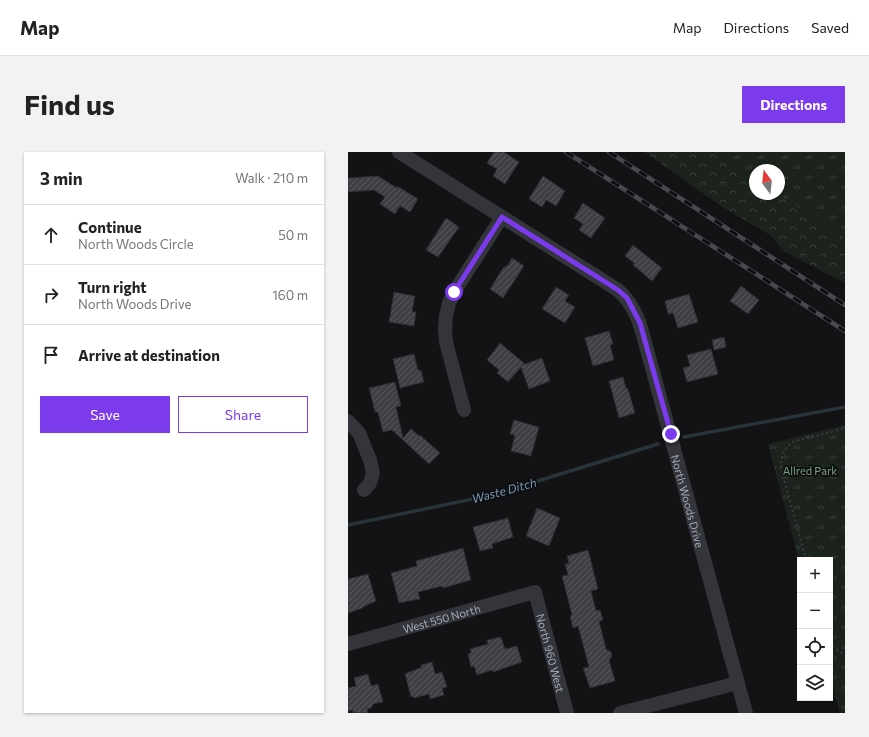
<!DOCTYPE html>
<meta charset="utf-8">
<style>
:root{--surface:#fff;--page:#f2f2f2;--text:#222;--muted:#767676;--line:#e0e0e0;--accent:#7c3aed}
body{margin:0;font-family:Commissioner,sans-serif;background:var(--page);color:var(--text)}
.controls{position:absolute;right:12px;bottom:12px;display:grid;overflow:hidden;border-radius:0px;box-shadow:0 1px 3px #0004}
.controls button{width:36px;height:36px;display:grid;place-items:center;padding:0;border:0;border-bottom:1px solid var(--line);background:var(--surface);color:var(--text);font:20px sans-serif}
.compass{position:absolute;left:401px;top:12px;width:36px;height:36px;border-radius:50%;background:var(--surface);box-shadow:0 1px 3px #0004;rotate:345deg}
.stop{position:absolute;width:12px;height:12px;margin:-9px;border:3px solid #7c3aed;border-radius:50%;background:#fff}
.stop.end{background:#7c3aed;border-color:#fff;box-shadow:0 1px 4px #0008}
.list{margin:0;padding:0;list-style:none}
h2{display:flex;justify-content:space-between;align-items:center;height:52px;margin:0;padding:0 16px;font-size:17px}
h2 small{font-size:13px;font-weight:400;color:var(--muted)}
.list li{display:grid;grid-template-columns:26px 1fr auto;gap:12px;align-items:center;box-sizing:border-box;height:60px;padding:0 16px;border-top:1px solid var(--line)}
.list b{display:block;font-size:15px;white-space:nowrap}
.list p{margin:0;font-size:13px;white-space:nowrap;color:var(--muted)}
.list em{font-size:13px;font-style:normal;color:var(--muted)}
.actions{display:flex;gap:8px;padding:12px 16px}
.actions a{flex:1;padding:9px 0;border:1px solid var(--accent);border-radius:0px;text-align:center;font-size:14px;color:var(--accent)}
.actions .main{background:var(--accent);color:#fff}
.icon{flex:none;width:22px;height:22px;fill:none;stroke:currentColor;stroke-width:2;stroke-linecap:round;stroke-linejoin:round}
.map{position:relative;flex:none;width:497px;height:561px;overflow:hidden;border-radius:0px}
header{display:flex;align-items:center;gap:24px;box-sizing:border-box;height:56px;padding:0 20px;background:var(--surface);border-bottom:1px solid var(--line)}
header strong{font-size:19px}
nav{display:flex;gap:22px;margin-inline-start:auto;font-size:14px}
.intro{display:flex;align-items:center;justify-content:space-between;box-sizing:border-box;height:96px;padding:0 24px}
h1{margin:0;font-size:28px}
.button{padding:10px 18px;border-radius:0px;background:var(--accent);color:#fff;font-size:14px;font-weight:700}
main{display:flex;gap:24px;padding:0 24px}
aside{flex:1;background:var(--surface);border-radius:0px;box-shadow:0 1px 3px #0004}
.map>svg:first-child{display:block}
.grass{fill:url(#grass-tufts)}
.forest{fill:url(#forest-crowns)}
.lines{fill:none;stroke-linecap:round;stroke-linejoin:round}
.stream{stroke:#28333a;stroke-width:3.5}
.building{fill:url(#building-hatch);stroke:#2d2d31}
.path{stroke:#3a3c42;stroke-width:2;stroke-dasharray:2 3;stroke-linecap:butt}
.minor{stroke:#34353a;stroke-width:14}
.rail-casing{stroke:#474950;stroke-width:4.5}
.rail{stroke:#0e0e10;stroke-width:3;stroke-dasharray:9;stroke-linecap:butt}
.route{stroke:#7c3aed;stroke-width:5}
.labels{text-anchor:middle;dominant-baseline:central;stroke-width:3.5;stroke-linejoin:round;paint-order:stroke}
.park-label{font-size:11px;fill:#79a47a;stroke:#0e0e10}
.street-label{font-size:11px;fill:#a3aab7;stroke:#0e0e10}
.water-label{font-size:12px;font-style:italic;fill:#779ab5;stroke:#0e0e10}
</style>
<header>
<strong>Map</strong>
<nav><a>Map</a><a>Directions</a><a>Saved</a></nav>
</header>
<div class="intro"><h1>Find us</h1><a class="button">Directions</a></div>
<main>
<aside>
<h2>3 min<small>Walk · 210 m</small></h2>
<ul class="list">
<li><svg class="icon" aria-label="ahead" viewBox="0 0 24 24"><path d="M12 20V5M6 11l6-6 6 6"/></svg><div><b>Continue</b><p>North Woods Circle</p></div><em>50 m</em></li>
<li><svg class="icon" aria-label="right" viewBox="0 0 24 24"><path d="M7 20v-9h11M14 6l5 5-5 5"/></svg><div><b>Turn right</b><p>North Woods Drive</p></div><em>160 m</em></li>
<li><svg class="icon" aria-label="arrive" viewBox="0 0 24 24"><path d="M6 21V4h12l-3 4 3 4H6"/></svg><div><b>Arrive at destination</b></div></li>
</ul>
<div class="actions"><a class="main">Save</a><a>Share</a></div>
</aside>
<div class="map">
<svg width="497" height="561" viewBox="0 0 497 561">
<defs>
<pattern id="grass-tufts" width="24" height="20" patternUnits="userSpaceOnUse"><rect width="24" height="20" fill="#1b231c"/><path d="M3 7l-1-3M5 7V3M7 7l1-3M15 17l-1-3M17 17v-4M19 17l1-3" fill="none" stroke="#39403b"/></pattern>
<pattern id="forest-crowns" width="20" height="18" patternUnits="userSpaceOnUse"><rect width="20" height="18" fill="#1b231c"/><path d="M2 6a3 3 0 1 1 6 0M12 15a3 3 0 1 1 6 0" fill="none" stroke="#39403b"/></pattern>
<pattern id="building-hatch" width="6" height="6" patternUnits="userSpaceOnUse"><rect width="6" height="6" fill="#3f4045"/><path d="M-1 1l2-2M0 6l6-6M5 7l2-2" fill="none" stroke="#58595e"/></pattern>
</defs>
<rect width="100%" height="100%" fill="#131315"/>
<g class="grass">
<polygon points="364,0 497,0 497,86 429,42 431,42 431,18 407,18 407,28"/>
<polygon points="497,273 497,561 492,561 482,524 482,408 452,408 452,412 420,292"/>
</g>
<polygon class="forest" points="296,0 364,0 407,28 407,42 429,42 497,86 497,131 437,100 422,83 376,56"/>
<g class="lines">
<g class="stream">
<polyline points="336,285 497,255"/>
<polyline points="0,373 144,343 310,292"/>
</g>
</g>
<g class="building">
<polygon points="146,0 156,0 171,10 157,32 145,24 149,17 139,11"/>
<polygon points="30,24 49,36 49,34 70,47 62,60 52,54 47,62 32,52 37,45 26,38 0,40 0,26"/>
<polygon points="195,24 217,39 208,54 198,48 194,55 181,47"/>
<polygon points="235,51 257,66 243,86 231,78 235,72 226,66"/>
<polygon points="98,66 111,75 90,105 78,98"/>
<polygon points="285,93 314,116 304,129 285,113 286,111 277,104"/>
<polygon points="164,106 176,114 155,146 142,137 155,116 160,113"/>
<polygon points="393,134 411,148 400,162 382,149"/>
<polygon points="208,135 221,143 217,149 227,155 217,171 194,157"/>
<polygon points="46,140 67,144 64,160 68,160 66,174 41,170"/>
<polygon points="341,142 350,170 330,176 325,161 320,162 317,149"/>
<polygon points="261,179 265,192 262,193 266,208 245,214 237,186"/>
<polygon points="376,185 378,195 366,198 364,188"/>
<polygon points="152,191 176,211 174,213 194,206 202,229 181,237 173,215 160,230 149,221 151,218 139,208"/>
<polygon points="363,197 370,222 339,230 335,216 342,214 339,203"/>
<polygon points="66,202 70,218 73,218 76,230 52,236 45,207"/>
<polygon points="275,225 278,236 280,237 287,261 271,266 261,229"/>
<polygon points="47,230 53,254 48,255 55,286 63,277 71,284 72,283 92,301 81,312 44,278 35,280 30,260 27,260 21,236"/>
<polygon points="166,268 191,275 183,304 163,299 167,283 162,282"/>
<polygon points="189,356 212,366 201,394 178,384"/>
<polygon points="160,366 165,385 144,392 145,396 132,399 125,375"/>
<polygon points="115,396 123,428 95,436 94,434 70,440 72,447 51,451 43,421 69,414 68,409"/>
<polygon points="240,398 250,437 243,439 248,459 252,458 255,468 251,469 258,497 263,500 264,504 261,508 267,529 242,536 235,516 241,515 230,474 225,476 222,464 224,463 214,424 220,423 217,412 221,411 219,404"/>
<polygon points="20,422 28,449 15,455 15,456 0,461 0,427"/>
<polygon points="153,485 157,497 169,494 174,510 145,520 144,518 129,523 126,514 123,515 120,502 123,501 122,497 140,492 139,488"/>
<polygon points="84,510 87,522 94,520 99,535 94,536 96,543 82,547 81,542 66,546 65,544 63,545 57,522 74,515 73,513"/>
<polygon points="20,522 23,534 30,532 35,550 25,552 23,556 19,557 20,561 5,561 5,558 0,559 0,536 8,534 6,526"/>
</g>
<g class="lines">
<g class="path">
<path d="M458,408l-25,-92c0,-13 2,-17 11,-26l53,-14"/>
<polyline points="482,490 485,495 497,503"/>
</g>
<g class="minor">
<path id="s1" d="M51,0l219,138c14,13 20,27 25,45l103,378"/>
<polyline points="116,258 98,190 97,177 98,164 101,151 106,140 154,65"/>
<polyline points="0,269 11,281 22,308 25,321 22,331 16,338"/>
<path id="s2" d="M0,492l187,-52 32,121"/>
<polyline points="272,561 390,531"/>
</g>
<g class="rail-casing">
<g id="rail">
<polyline points="218,0 497,179"/>
<polyline points="261,0 497,153"/>
</g>
</g>
<use href="#rail" class="rail"/>
</g>
<g class="lines">
<polyline class="route" points="106,140 154,65 270,138 279,146 292,171 323,282"/>
</g>
<g class="labels">
<g class="park-label">
<text x="462" y="318">Allred Park</text>
</g>
<g class="street-label">
<text stroke="none"><textPath href="#s1" startOffset="483">North Woods Drive</textPath></text>
<text stroke="none"><textPath href="#s2" startOffset="97">West 550 North</textPath></text>
<text stroke="none"><textPath href="#s2" startOffset="257">North 960 West</textPath></text>
</g>
<g class="water-label">
<text transform="translate(156 338) rotate(-15)">Waste Ditch</text>
</g>
</g>
</svg>
<div class="controls">
<button>+</button>
<button>−</button>
<button><svg class="icon" aria-label="locate" viewBox="0 0 24 24"><circle cx="12" cy="12" r="6"/><path d="M12 2v4M12 18v4M2 12h4M18 12h4"/></svg></button>
<button><svg class="icon" aria-label="layers" viewBox="0 0 24 24"><path d="M12 4l9 5-9 5-9-5zM3 14l9 5 9-5"/></svg></button>
</div>
<svg class="compass" viewBox="-18 -18 36 36"><path d="M0-13l5 13h-10z" fill="#e53935"/><path d="M0 13l5-13h-10z" fill="#767676"/></svg>
<div class="stop" style="left:106px;top:140px"></div>
<div class="stop end" style="left:323px;top:282px"></div>
</div>
</main>
